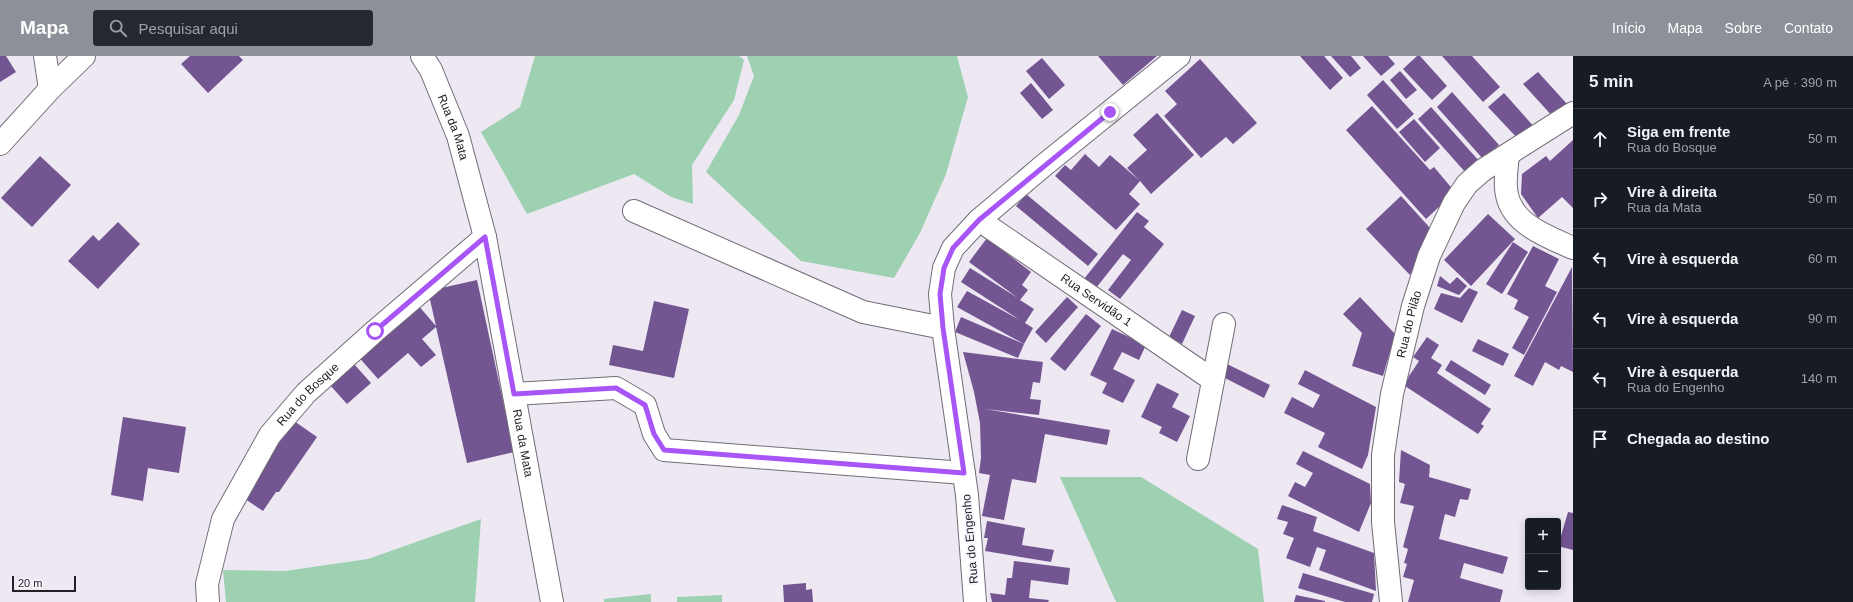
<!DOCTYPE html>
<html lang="pt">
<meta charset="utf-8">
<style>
:root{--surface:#171b24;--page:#242831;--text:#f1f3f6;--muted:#9ea1a6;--line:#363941;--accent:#8c9099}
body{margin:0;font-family:Helvetica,sans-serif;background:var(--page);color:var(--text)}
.controls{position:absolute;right:12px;bottom:12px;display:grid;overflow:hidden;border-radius:4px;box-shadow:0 2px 10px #0003}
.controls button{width:36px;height:36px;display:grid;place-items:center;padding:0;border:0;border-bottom:1px solid var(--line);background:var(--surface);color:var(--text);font:20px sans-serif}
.scale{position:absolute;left:12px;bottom:10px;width:64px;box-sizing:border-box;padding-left:4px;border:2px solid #222024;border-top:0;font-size:11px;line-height:14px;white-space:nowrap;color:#222024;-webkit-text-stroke:3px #faf6ff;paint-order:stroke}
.stop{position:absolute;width:12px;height:12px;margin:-9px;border:3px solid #a855f7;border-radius:50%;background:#fff}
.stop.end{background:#a855f7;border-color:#fff;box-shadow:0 1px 4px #0008}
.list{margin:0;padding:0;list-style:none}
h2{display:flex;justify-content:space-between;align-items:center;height:52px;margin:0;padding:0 16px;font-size:17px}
h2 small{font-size:13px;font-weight:400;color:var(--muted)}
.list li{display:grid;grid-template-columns:26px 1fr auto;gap:12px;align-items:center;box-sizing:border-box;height:60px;padding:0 16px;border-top:1px solid var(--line)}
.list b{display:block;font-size:15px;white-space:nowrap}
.list p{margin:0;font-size:13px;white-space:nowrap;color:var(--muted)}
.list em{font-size:13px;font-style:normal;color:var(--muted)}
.icon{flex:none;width:22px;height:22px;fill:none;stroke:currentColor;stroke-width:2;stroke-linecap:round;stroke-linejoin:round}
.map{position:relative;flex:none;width:1573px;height:546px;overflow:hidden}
header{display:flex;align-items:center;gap:24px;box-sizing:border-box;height:56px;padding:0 20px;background:var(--accent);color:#fff}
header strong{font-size:19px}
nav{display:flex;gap:22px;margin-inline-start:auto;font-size:14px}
.search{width:280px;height:36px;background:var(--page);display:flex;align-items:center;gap:10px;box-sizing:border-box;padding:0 14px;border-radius:4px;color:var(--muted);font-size:15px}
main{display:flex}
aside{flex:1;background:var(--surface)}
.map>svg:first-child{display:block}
.green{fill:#9dd1b2}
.building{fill:#735592}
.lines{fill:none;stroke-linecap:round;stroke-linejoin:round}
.minor-casing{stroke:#716c76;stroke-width:24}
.minor{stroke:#fff;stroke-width:22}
.route{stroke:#a855f7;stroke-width:5}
.labels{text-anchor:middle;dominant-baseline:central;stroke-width:4;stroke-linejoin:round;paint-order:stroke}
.street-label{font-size:12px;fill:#222024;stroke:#faf6ff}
</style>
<header>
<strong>Mapa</strong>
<div class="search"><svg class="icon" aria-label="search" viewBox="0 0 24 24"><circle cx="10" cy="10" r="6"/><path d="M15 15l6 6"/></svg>Pesquisar aqui</div>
<nav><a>Início</a><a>Mapa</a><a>Sobre</a><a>Contato</a></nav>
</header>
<main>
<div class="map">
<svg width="1573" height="546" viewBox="0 0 1573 546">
<rect width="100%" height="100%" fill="#eee8f3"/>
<g class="green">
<polygon points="535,0 739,0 744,4 734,44 692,109 693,148 671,141 634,118 527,158 481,76 520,51"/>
<polygon points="747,0 957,0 968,41 946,118 920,177 894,222 801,205 706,116 739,59 754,20"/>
<polygon points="1060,421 1141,421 1258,493 1264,546 1116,546"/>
<polygon points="481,463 475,546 226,546 223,514 285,515 368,503"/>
<polygon points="651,538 651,546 604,546 604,543"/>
<polygon points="722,539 722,546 677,546 677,541"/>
</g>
<g class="building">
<polygon points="0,0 6,0 16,16 0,26"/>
<polygon points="190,0 239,0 243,4 208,37 181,8"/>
<polygon points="1098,0 1157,0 1123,29"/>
<polygon points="1300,0 1324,0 1343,22 1330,34"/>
<polygon points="1331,0 1351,0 1361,12 1350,21"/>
<polygon points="1363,0 1388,0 1395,8 1381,20"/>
<polygon points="1417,0 1420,0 1447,30 1432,44 1403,13"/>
<polygon points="1442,0 1472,0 1500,31 1483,46"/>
<polygon points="1042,2 1065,29 1049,43 1026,15"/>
<polygon points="1200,3 1257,67 1233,88 1226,81 1201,102 1164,60 1177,48 1165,35"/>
<polygon points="1400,15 1417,34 1406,43 1390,24"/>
<polygon points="1538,16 1568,49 1554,62 1523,28"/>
<polygon points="1383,24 1414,58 1397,73 1367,39"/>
<polygon points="1031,27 1053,54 1042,63 1020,37"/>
<polygon points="1452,36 1499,89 1483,103 1437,51"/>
<polygon points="1504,37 1535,72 1520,85 1488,51"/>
<polygon points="1372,50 1430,114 1434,111 1455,136 1426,163 1346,74"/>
<polygon points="1431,51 1479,105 1466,117 1418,63"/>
<polygon points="1157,57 1194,99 1151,138 1140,125 1129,138 1140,148 1116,174 1055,120 1065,109 1071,114 1085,98 1099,111 1110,99 1140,125 1127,112 1147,94 1133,79"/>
<polygon points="1414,63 1440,92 1425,106 1399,76"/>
<polygon points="1573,84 1573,152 1562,141 1538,162 1521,138 1522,118 1546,100 1550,105"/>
<polygon points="40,100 71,129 32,171 1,142"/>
<polygon points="1026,138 1098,198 1088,210 1016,150"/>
<polygon points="1401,140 1431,173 1410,219 1366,173"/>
<polygon points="1137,156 1149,165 1144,171 1164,188 1120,243 1108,234 1131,204 1123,198 1096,232 1084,223"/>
<polygon points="1488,158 1515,183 1471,230 1444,204"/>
<polygon points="118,166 140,188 98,233 68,205 93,179 99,185"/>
<polygon points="987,182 1031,216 1022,229 1028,234 1020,244 1034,253 1025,267 1033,272 1024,288 957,251 967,235 1020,264 961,226 970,212 1018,242 969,206"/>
<polygon points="1513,186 1528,196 1502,238 1486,228"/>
<polygon points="1533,190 1559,203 1545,230 1557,236 1524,299 1512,292 1529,261 1514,253 1518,244 1507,238"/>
<polygon points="1572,211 1573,316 1561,310 1559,314 1545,306 1533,330 1514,320"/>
<polygon points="1440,220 1450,228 1457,221 1467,230 1459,239 1437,230"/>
<polygon points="477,224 514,396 467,407 436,271 422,283 436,299 421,311 408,297 378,323 357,299 417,248 436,270 428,235"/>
<polygon points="1469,232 1478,236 1462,267 1434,253 1441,237 1460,242"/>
<polygon points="1067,241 1078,251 1046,287 1035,276"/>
<polygon points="1360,241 1395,278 1383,320 1352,310 1362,277 1343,258"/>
<polygon points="654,245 689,253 674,322 609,309 613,289 643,295"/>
<polygon points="1182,254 1195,260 1182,288 1169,281"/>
<polygon points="1086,258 1101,270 1065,315 1050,303"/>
<polygon points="961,261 1024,288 1018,302 955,276"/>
<polygon points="1112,273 1146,289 1139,304 1122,296 1113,313 1135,324 1123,347 1102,337 1107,327 1090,319"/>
<polygon points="1427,281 1439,289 1431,302 1442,309 1437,317 1491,353 1481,368 1484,370 1478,378 1405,330 1409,320 1419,305 1413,301"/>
<polygon points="1478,283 1509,298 1503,310 1472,295"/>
<polygon points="963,296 1043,306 1040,327 1033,326 1030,343 1041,344 1039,359 985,353 1110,374 1107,389 1045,378 1036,427 1012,423 1004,464 982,460 990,419 979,417 981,402 980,367 974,336"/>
<polygon points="1451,304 1491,329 1485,339 1445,314"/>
<polygon points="353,307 371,327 347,348 329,328"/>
<polygon points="1227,308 1270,329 1264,342 1221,320"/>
<polygon points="1305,314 1376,351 1368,399 1362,413 1318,391 1325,377 1284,357 1292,341 1313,352 1320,339 1298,328"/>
<polygon points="1157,327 1179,338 1172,351 1190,360 1177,386 1159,377 1162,371 1141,361"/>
<polygon points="123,361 186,371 179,417 148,412 143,445 111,439"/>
<polygon points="294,365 317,381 279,436 276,436 263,455 242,441"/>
<polygon points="1401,394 1430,409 1429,421 1471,433 1468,444 1460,443 1455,461 1445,458 1439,483 1508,501 1503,518 1464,507 1460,522 1503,534 1500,546 1408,546 1414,524 1403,521 1407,508 1404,507 1408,493 1403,491 1414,450 1400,447 1405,428 1399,426"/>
<polygon points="1303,395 1370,428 1371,447 1359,476 1288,440 1295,426 1305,431 1313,417 1296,408"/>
<polygon points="1282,449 1317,461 1313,475 1374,497 1376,535 1319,514 1326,494 1317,491 1310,511 1286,502 1294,482 1283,478 1288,466 1277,463"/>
<polygon points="1568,456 1573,457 1573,494 1558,490"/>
<polygon points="987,465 1025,472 1022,489 1054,494 1051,506 985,495 988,482 984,482"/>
<polygon points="1014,505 1070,512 1068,529 1031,524 1029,542 1049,544 1048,546 992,546 990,537 1005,539 1007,522 1012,522"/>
<polygon points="1303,517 1374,538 1372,546 1345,546 1298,532"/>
<polygon points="806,527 806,534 812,533 813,546 784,546 783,529"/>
<polygon points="1296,539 1325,545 1325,546 1294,546"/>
</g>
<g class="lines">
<g class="minor-casing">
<g id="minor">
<polyline points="45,0 50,33"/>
<path id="s1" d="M422,0l9,14 27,66 27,101 67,365"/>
<polyline points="0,88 50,33 84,0"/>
<path d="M1508,99c-1,11 -3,22 -2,33 2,35 40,48 67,60"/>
<polyline points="634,155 863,256 943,272"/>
<path id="s2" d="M979,164l234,160"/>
<polyline points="514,338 616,332 645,349 654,378 664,394 964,417"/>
<polyline points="1198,403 1224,268"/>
<path id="s3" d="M208,546l-1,-18 16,-65 47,-84 36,-42 69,-62 110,-94"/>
<polyline points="975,546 967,439 943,272 940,238 944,212 953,192 979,164 1043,110 1179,0"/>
<path id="s4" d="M1391,546l-8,-80v-67l9,-61 21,-88 16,-50 25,-53 13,-19 16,-14 90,-57"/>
</g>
</g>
<use href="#minor" class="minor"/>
</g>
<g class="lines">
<polyline class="route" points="375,275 485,181 514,338 616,332 645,349 654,378 664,394 964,417 943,272 940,238 944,212 953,192 979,164 1110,56"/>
</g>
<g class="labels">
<g class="street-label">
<text stroke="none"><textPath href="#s1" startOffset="78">Rua da Mata</textPath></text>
<text stroke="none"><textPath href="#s2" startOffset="142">Rua Servidão 1</textPath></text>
<text stroke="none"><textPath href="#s4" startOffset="281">Rua do Pilão</textPath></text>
<text stroke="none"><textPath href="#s3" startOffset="237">Rua do Bosque</textPath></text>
<text stroke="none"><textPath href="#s1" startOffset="402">Rua da Mata</textPath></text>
<text transform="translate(970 483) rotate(-95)">Rua do Engenho</text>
</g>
</g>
</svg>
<div class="controls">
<button>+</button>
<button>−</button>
</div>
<div class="scale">20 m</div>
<div class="stop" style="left:375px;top:275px"></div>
<div class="stop end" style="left:1110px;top:56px"></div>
</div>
<aside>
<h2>5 min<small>A pé · 390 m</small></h2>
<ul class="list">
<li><svg class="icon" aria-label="ahead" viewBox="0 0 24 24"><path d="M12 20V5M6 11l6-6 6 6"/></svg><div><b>Siga em frente</b><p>Rua do Bosque</p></div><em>50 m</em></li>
<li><svg class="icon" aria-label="right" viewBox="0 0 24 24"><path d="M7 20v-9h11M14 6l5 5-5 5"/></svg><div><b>Vire à direita</b><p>Rua da Mata</p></div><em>50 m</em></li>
<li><svg class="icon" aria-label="left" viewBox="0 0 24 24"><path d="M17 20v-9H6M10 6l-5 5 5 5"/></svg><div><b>Vire à esquerda</b></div><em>60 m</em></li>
<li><svg class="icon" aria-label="left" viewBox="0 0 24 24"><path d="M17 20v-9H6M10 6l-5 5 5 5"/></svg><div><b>Vire à esquerda</b></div><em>90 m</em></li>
<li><svg class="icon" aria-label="left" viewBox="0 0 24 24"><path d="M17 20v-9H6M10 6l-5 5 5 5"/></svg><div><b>Vire à esquerda</b><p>Rua do Engenho</p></div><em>140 m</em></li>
<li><svg class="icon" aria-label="arrive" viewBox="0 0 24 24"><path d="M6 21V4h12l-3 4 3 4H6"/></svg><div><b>Chegada ao destino</b></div></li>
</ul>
</aside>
</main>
